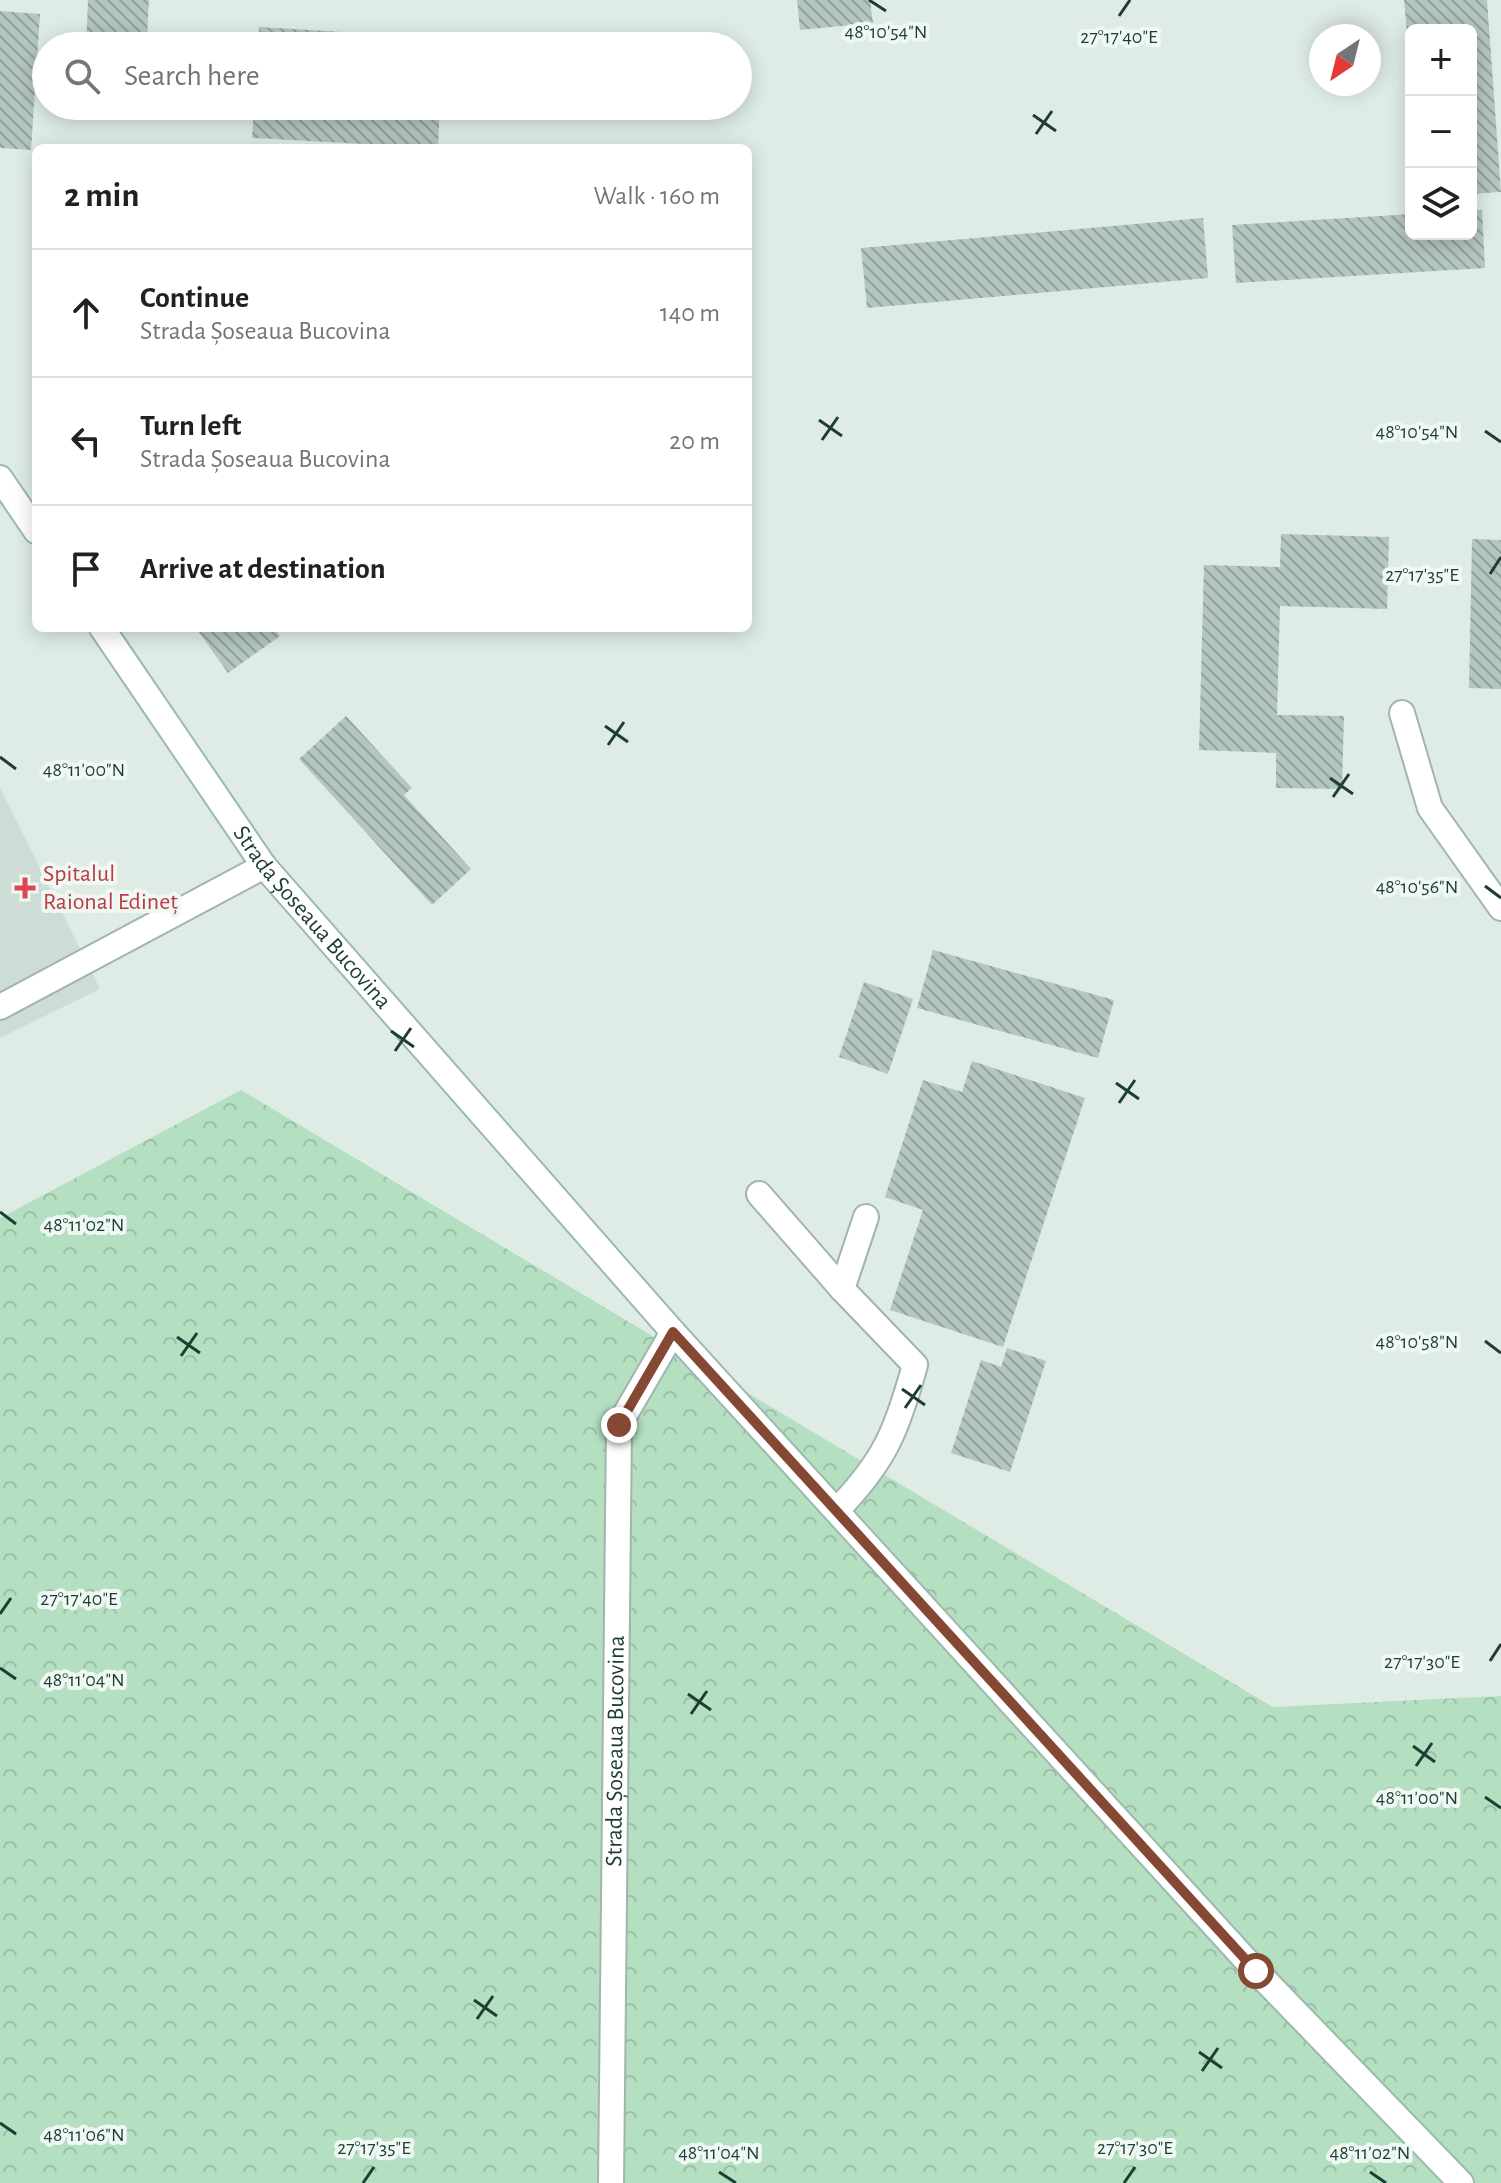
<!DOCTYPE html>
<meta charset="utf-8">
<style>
:root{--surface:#fff;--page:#f2f2f2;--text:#202124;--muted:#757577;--line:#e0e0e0}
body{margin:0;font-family:"Alegreya Sans",sans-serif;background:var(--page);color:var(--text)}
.controls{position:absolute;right:24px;top:24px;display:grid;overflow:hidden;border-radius:12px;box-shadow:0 4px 20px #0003}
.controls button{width:72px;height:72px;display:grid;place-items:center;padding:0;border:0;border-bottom:2px solid var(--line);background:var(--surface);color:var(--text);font:40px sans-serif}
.compass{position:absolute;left:1309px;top:24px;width:72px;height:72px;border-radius:50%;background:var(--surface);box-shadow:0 4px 20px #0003;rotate:215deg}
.stop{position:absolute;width:24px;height:24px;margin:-18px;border:6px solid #844835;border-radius:50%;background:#fff}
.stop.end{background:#844835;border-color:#fff;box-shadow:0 2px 8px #0008}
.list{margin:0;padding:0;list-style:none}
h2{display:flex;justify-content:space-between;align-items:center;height:104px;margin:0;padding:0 32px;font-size:34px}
h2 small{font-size:26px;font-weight:400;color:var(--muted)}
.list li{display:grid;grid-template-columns:52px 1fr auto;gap:24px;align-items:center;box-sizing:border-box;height:128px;padding:0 32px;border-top:2px solid var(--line)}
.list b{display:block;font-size:30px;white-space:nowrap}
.list p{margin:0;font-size:26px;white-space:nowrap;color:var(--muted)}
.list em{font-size:26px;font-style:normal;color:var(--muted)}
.icon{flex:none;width:44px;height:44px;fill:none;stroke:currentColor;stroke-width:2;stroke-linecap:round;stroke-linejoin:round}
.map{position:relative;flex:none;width:1501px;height:2183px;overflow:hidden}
.search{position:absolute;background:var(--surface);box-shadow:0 4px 20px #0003;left:32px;top:32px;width:720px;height:88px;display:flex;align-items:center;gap:20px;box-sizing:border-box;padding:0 28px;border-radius:44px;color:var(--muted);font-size:30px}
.panel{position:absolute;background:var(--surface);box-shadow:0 4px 20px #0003;left:32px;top:144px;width:720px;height:488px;border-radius:12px}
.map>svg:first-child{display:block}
.built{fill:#cddcd5}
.forest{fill:url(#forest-crowns)}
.building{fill:url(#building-back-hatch)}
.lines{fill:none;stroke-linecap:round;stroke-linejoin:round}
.lane-casing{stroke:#a1b4ad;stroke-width:28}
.street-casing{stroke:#a1b4ad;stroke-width:28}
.secondary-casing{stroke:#9cb9af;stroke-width:28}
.lane{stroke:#fff;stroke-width:24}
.street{stroke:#fff;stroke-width:24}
.secondary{stroke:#fff;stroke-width:24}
.route{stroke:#844835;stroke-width:10}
.ticks{fill:none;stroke:#1e3d35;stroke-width:3}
.health-dot{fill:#e0444e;stroke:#f0f8f4;stroke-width:3}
.labels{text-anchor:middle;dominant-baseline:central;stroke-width:8;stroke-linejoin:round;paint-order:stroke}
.health-label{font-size:24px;fill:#be3a42;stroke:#f0f8f4;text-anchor:start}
.street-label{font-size:24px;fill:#1e3d35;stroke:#f0f8f4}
.ticks-label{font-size:20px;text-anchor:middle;fill:#1e3d35;stroke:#f0f8f4;stroke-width:8;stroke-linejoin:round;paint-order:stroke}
</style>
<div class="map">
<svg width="1501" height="2183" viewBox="0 0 1501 2183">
<defs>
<pattern id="forest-crowns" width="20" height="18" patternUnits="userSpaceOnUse" patternTransform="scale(2)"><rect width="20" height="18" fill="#b5dfc1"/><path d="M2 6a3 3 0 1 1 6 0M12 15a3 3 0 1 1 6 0" fill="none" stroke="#9bc0a6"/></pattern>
<pattern id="building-back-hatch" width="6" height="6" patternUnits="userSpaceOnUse" patternTransform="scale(2)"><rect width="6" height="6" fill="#b4c7bf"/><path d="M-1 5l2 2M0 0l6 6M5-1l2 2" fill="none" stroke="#92a39c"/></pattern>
</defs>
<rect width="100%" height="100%" fill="#dfece6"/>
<polygon class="built" points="0,788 100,989 0,1038"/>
<polygon class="forest" points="241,1090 1273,1707 1501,1696 1501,2183 0,2183 0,1218"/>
<g class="building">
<polygon points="88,0 149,0 147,37 125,35 124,46 86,46"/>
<polygon points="797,0 870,0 873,23 800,30"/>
<polygon points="1404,0 1487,0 1501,192 1471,194 1471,30 1411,30 1409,55"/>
<polygon points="0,11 40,14 31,150 0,148"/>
<polygon points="259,27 444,38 444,46 258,46"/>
<polygon points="590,40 649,42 649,46 590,46"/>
<polygon points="254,106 440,106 438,148 252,138"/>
<polygon points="588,106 647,106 646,118 588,116"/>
<polygon points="1471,210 1482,210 1485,268 1236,283 1232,225 1411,214 1411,234 1471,234"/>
<polygon points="1203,218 1208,278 867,308 861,248"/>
<polygon points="1281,534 1389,537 1387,609 1280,606 1277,715 1344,716 1342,789 1276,788 1276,753 1199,750 1204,565 1280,567"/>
<polygon points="1472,539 1501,540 1501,689 1469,688"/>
<polygon points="196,628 274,628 280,636 228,673"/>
<polygon points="346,716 412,788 404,795 471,869 432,905 299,759"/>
<polygon points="933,950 1114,1000 1098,1058 917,1008"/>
<polygon points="864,982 913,999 888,1074 839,1057"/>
<polygon points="972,1061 1085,1098 1003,1347 890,1310 923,1210 885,1197 923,1080 962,1092"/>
<polygon points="1007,1348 1046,1361 1010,1472 951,1453 981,1360 1001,1367"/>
</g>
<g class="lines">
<g class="lane-casing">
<g id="lane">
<polyline points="1402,713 1430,808 1501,908"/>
<polyline points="0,1007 264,866"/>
<polyline points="759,1194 842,1289"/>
<path d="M837,1510c48,-49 60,-80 78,-145l-73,-76 24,-72"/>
</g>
</g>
<g class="street-casing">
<g id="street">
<path id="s1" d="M611,2183l8,-758 54,-93"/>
</g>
</g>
<g class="secondary-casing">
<g id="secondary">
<polyline points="0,478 36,531"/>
<path id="s2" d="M102,628l162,238 409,466 583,639 205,212"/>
</g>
</g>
<use href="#lane" class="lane"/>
<use href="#street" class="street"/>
<use href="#secondary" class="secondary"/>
</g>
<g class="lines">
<polyline class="route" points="619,1425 673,1332 1256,1971"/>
</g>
<path class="ticks" d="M869,0l17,11M1119,16l11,-16M1033,115l23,16M1036,134l16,-23M819,420l23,16M1485,431l16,11M822,440l16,-23M1490,574l11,-17M605,726l23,16M608,745l16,-23M0,757l16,12M1330,778l23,16M1333,797l16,-23M1485,886l16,12M391,1031l23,16M395,1051l16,-23M1116,1083l23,16M1119,1103l16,-23M0,1212l16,12M177,1337l23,16M1485,1341l16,12M181,1356l16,-23M902,1389l23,16M905,1408l16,-23M0,1614l11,-16M1490,1661l11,-17M0,1668l16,11M688,1694l23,16M691,1714l16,-23M1413,1746l22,16M1416,1766l16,-23M1485,1797l16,11M474,2000l23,16M477,2019l16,-23M1199,2052l23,16M1202,2071l16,-23M0,2123l16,11M719,2172l17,11M1370,2172l16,11M363,2183l11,-16M1124,2183l11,-16"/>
<path class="health-dot" d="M21 876h8v8h8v8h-8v8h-8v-8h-8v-8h8z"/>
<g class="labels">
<g class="health-label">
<text x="43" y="874">Spitalul<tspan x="43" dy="28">Raional Edineț</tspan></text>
</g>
<g class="street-label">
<text stroke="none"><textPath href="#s2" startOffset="358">Strada Șoseaua Bucovina</textPath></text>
<text stroke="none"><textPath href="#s1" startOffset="432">Strada Șoseaua Bucovina</textPath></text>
</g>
</g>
<g class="ticks-label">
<text x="886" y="38">48°10'54"N</text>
<text x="1119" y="43">27°17'40"E</text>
<text x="1417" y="438">48°10'54"N</text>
<text x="1422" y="581">27°17'35"E</text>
<text x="84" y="776">48°11'00"N</text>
<text x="1417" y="893">48°10'56"N</text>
<text x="84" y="1231">48°11'02"N</text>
<text x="1417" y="1348">48°10'58"N</text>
<text x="79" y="1605">27°17'40"E</text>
<text x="1422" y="1668">27°17'30"E</text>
<text x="84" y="1686">48°11'04"N</text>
<text x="1417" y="1804">48°11'00"N</text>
<text x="84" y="2141">48°11'06"N</text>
<text x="374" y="2154">27°17'35"E</text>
<text x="1135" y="2154">27°17'30"E</text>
<text x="719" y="2159">48°11'04"N</text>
<text x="1370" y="2159">48°11'02"N</text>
</g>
</svg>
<div class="controls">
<button>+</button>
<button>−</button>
<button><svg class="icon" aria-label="layers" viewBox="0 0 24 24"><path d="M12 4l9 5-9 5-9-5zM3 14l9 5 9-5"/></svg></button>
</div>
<svg class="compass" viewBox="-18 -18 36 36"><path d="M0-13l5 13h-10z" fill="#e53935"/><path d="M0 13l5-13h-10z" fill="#757577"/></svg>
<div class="stop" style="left:1256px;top:1971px"></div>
<div class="stop end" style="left:619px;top:1425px"></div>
<div class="search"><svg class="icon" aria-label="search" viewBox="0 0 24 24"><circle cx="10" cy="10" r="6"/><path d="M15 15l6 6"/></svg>Search here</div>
<section class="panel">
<h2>2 min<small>Walk · 160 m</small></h2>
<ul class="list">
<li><svg class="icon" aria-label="ahead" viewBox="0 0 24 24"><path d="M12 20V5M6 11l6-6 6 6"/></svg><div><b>Continue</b><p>Strada Șoseaua Bucovina</p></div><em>140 m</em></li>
<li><svg class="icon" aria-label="left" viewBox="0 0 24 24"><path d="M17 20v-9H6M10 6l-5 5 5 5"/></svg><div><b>Turn left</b><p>Strada Șoseaua Bucovina</p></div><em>20 m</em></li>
<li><svg class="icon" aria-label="arrive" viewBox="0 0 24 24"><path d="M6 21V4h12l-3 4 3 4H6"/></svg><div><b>Arrive at destination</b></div></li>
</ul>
</section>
</div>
